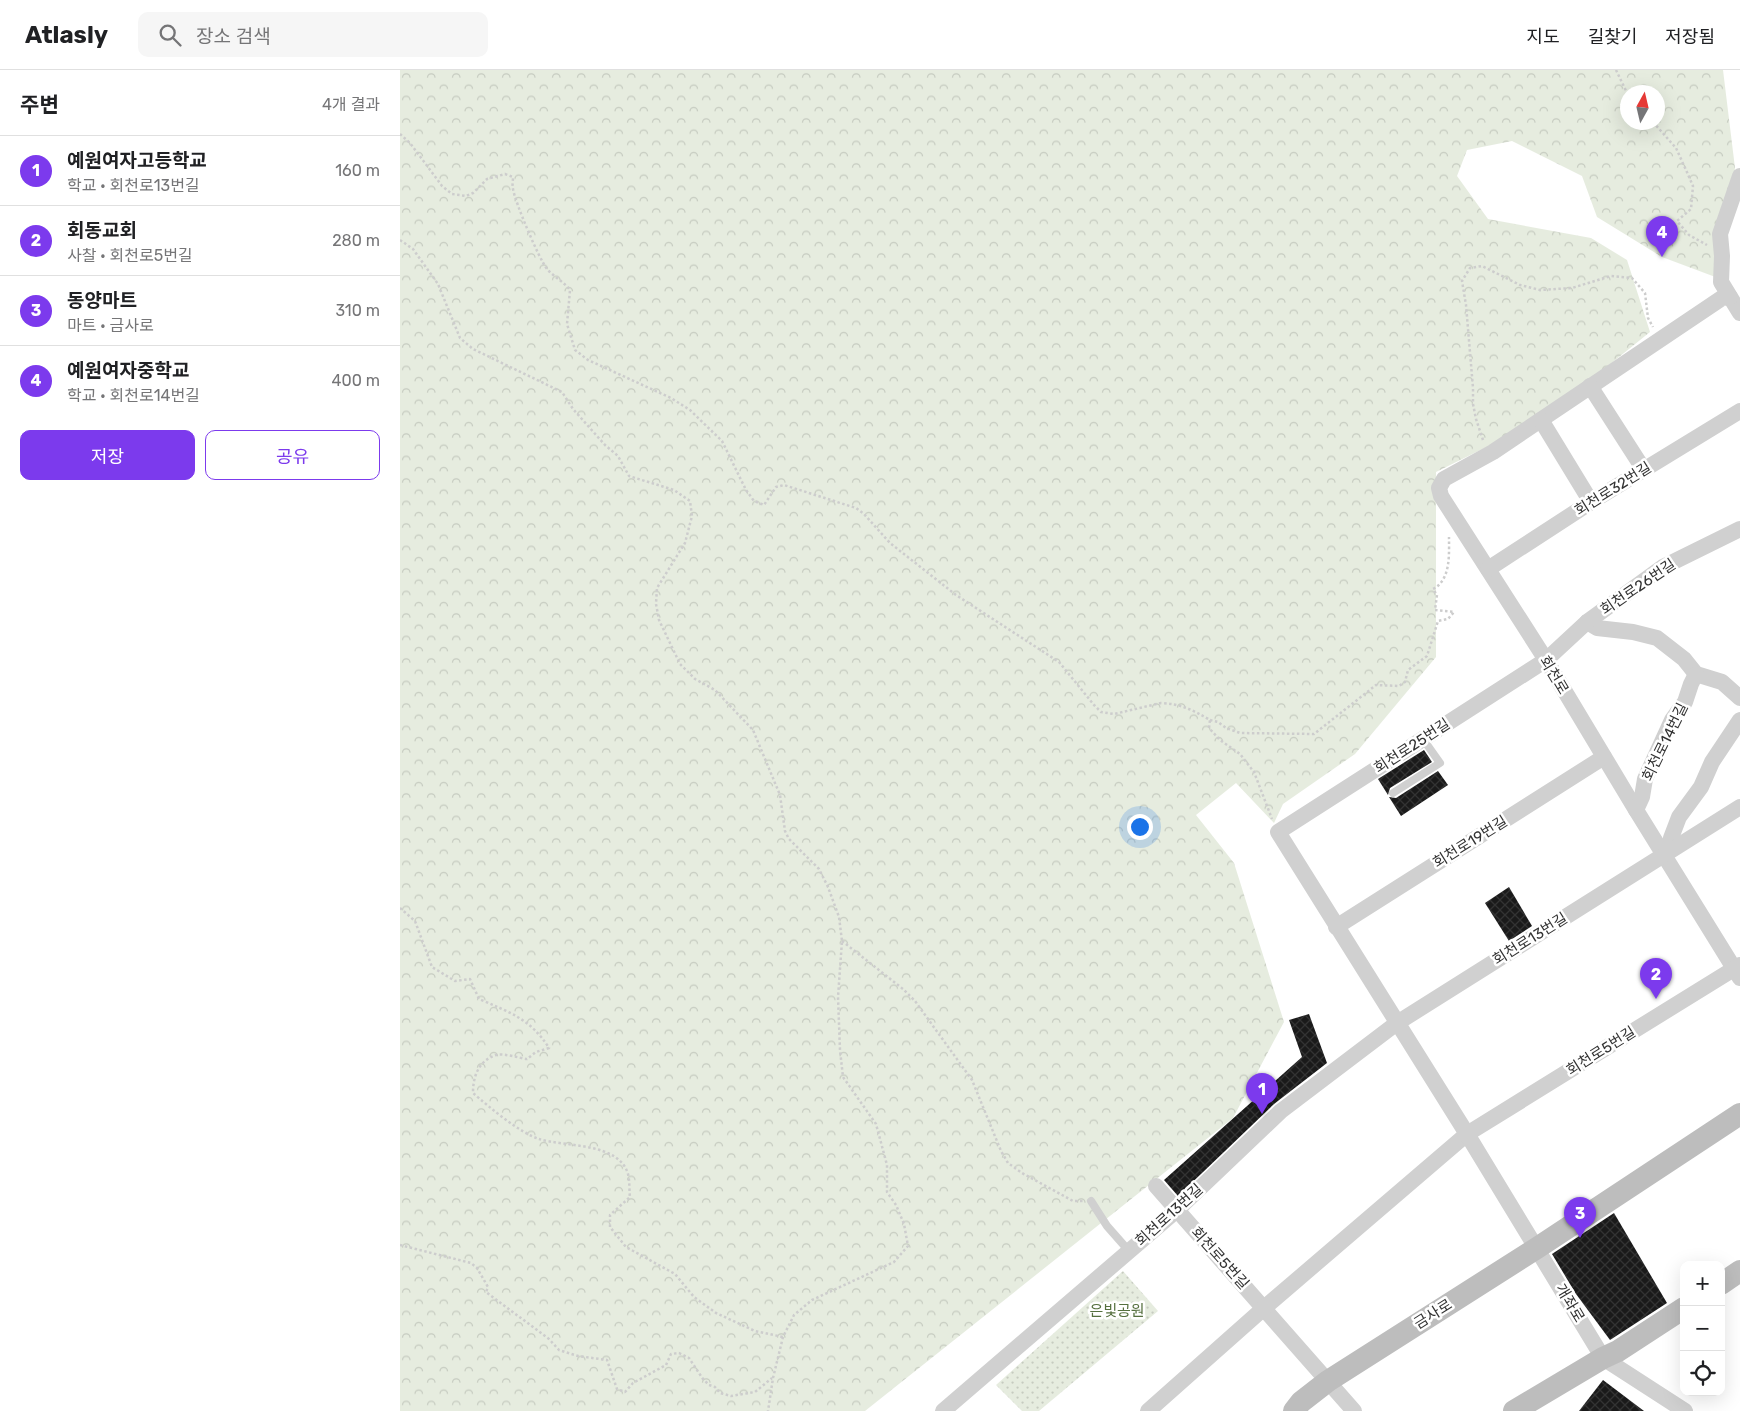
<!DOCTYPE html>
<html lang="ko">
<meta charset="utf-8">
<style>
:root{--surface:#fff;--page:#f6f6f6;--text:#202124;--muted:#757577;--line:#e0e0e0;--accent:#7c3aed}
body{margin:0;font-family:Rubik,"Noto Sans KR",sans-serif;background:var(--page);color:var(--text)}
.controls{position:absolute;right:15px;bottom:15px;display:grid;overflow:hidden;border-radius:10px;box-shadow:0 5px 20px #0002}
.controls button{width:45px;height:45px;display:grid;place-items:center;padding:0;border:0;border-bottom:1px solid var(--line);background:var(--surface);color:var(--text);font:25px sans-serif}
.compass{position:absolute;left:1220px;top:15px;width:45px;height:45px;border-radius:50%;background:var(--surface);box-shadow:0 5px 20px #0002;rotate:8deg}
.you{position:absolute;left:739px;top:756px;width:18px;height:18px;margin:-12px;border:4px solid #fff;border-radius:50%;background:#1a73e8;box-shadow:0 0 0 8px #1a73e833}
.badge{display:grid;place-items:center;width:32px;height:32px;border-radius:50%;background:var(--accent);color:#fff;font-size:16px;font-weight:700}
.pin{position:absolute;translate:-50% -41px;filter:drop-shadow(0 1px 2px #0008)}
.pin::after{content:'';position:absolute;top:26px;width:18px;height:15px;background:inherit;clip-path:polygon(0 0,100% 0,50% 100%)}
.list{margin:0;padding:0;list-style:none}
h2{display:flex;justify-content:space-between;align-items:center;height:65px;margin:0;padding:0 20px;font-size:21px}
h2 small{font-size:16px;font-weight:400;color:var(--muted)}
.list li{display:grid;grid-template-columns:32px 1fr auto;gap:15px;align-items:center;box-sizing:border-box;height:70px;padding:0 20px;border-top:1px solid var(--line)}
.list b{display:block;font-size:19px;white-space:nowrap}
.list p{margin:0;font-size:16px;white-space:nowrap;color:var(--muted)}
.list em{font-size:16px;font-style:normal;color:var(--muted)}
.actions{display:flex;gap:10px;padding:15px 20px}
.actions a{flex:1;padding:11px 0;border:1px solid var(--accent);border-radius:10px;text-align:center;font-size:18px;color:var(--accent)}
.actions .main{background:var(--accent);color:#fff}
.icon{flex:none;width:28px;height:28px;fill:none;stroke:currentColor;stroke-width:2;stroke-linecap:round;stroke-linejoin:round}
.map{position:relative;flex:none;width:1340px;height:1341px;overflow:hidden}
header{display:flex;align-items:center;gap:30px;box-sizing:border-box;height:70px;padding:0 25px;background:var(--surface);border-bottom:1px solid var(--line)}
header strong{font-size:24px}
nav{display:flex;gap:28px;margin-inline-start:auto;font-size:18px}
.search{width:350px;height:45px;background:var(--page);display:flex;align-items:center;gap:12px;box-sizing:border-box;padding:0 18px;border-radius:10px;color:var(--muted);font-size:19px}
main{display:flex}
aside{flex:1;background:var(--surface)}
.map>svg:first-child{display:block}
.grass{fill:url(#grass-dots)}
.forest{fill:url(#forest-crowns);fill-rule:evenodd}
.building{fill:url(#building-cross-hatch)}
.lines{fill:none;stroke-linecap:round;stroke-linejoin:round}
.path{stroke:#cdcdcd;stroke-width:2.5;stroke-dasharray:2.5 2.5;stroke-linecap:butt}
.lane{stroke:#d0d0d0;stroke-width:8}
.street{stroke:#d0d0d0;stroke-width:16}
.secondary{stroke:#bdbdbd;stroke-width:22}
.labels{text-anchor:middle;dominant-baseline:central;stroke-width:5;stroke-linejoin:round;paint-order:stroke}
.street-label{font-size:15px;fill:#333;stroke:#fff}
.park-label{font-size:15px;fill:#56703f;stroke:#fff}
</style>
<header>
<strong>Atlasly</strong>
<div class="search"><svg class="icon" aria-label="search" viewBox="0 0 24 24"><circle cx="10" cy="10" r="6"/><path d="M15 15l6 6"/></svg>장소 검색</div>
<nav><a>지도</a><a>길찾기</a><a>저장됨</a></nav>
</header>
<main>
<aside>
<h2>주변<small>4개 결과</small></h2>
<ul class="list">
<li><span class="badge">1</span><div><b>예원여자고등학교</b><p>학교 · 회천로13번길</p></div><em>160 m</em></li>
<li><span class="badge">2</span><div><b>회동교회</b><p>사찰 · 회천로5번길</p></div><em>280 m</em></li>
<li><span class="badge">3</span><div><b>동양마트</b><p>마트 · 금사로</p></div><em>310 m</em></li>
<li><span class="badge">4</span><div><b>예원여자중학교</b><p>학교 · 회천로14번길</p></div><em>400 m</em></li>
</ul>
<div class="actions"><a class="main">저장</a><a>공유</a></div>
</aside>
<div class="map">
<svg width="1340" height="1341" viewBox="0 0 1340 1341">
<defs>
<pattern id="grass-dots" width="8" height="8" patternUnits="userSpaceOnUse" patternTransform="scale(1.25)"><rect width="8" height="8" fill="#e6ecdf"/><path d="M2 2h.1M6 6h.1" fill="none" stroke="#c6cbc0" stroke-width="1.8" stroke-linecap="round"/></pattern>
<pattern id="forest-crowns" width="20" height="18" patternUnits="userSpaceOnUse" patternTransform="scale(1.25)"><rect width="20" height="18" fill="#e6ecdf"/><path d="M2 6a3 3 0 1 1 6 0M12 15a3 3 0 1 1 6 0" fill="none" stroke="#c6cbc0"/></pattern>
<pattern id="building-cross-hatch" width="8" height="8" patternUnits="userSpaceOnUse" patternTransform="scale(1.25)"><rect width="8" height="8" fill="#1a1a1a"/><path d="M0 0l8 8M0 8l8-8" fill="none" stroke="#333"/></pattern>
</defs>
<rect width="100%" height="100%" fill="#fff"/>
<polygon class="grass" points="723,1201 758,1241 639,1341 622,1341 596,1315"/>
<path class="forest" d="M0,0h1323l12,98 -17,110 -56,-21 -65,-40 -15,-41 -70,-35 -45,9 -10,26 31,43 103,19 36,22 23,72 -109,88 -105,52v185l-81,97 -72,50 -9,19 -38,-40 -40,32 38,48 50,159 -51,96 -368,293h-465zM1228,22h30v30h-30z"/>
<g class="building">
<polygon points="1024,680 1032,692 990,718 988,725 978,709"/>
<polygon points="1038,701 1048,715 1001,746 989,727 996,728"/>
<polygon points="1109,817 1132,856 1109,871 1085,833"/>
<polygon points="909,944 927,993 874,1034 778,1126 764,1110 902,987 889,950"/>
<polygon points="1214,1143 1267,1233 1210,1270 1176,1224 1152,1184"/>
<polygon points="1203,1310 1244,1341 1179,1341"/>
</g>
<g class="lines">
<g class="path">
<polyline points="1216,0 1228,25"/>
<polyline points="1253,52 1276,78 1286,100 1293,116 1291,139 1277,151 1289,165 1307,175"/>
<path d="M0,64l10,9 32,43 10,8 14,2 7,-3 14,-14 18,-5 8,3c0,4 -1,8 0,12 2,13 26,70 34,80 7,8 17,13 23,21l-3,34 8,26 13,10 83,38 19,12 32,31 24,49 8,11 10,4 12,-18 8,-2 72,23 8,6 26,29 66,52 103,67 35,43 7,7 13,2 47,-11c20,1 32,7 49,17l-1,8 11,12 20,14 14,18 18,47"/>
<polyline points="0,170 13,179 38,214 60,268 73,279 162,322 173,339 205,375 218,386 229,406 274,420 290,431 292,446 285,473 257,518 256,534 259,550 280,594 295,609 315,620 353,660 380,725 385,761 389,769 419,799 428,817 439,847 442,871 438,927 440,980 443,1007 476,1054 487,1095 487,1122 496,1135 504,1154 508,1176 494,1192 412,1230 394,1245 383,1267 373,1308 368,1341"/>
<polyline points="1083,370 1076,349 1073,334 1073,318 1066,235 1062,211 1070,198 1082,196 1120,215 1140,220 1172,218 1211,206 1232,208 1245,223 1248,248 1253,257"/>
<path d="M810,650l8,2 8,6 14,5 74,1 62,-49 23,1 6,-4 3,-12 19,-14 11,-35 10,-2 6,-7 -19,-2 2,-15 -4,-6c18,-9 16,-35 16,-52"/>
<path d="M0,838l15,13 17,46 23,14 15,-2 9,20c30,13 52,20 70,49l-13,4 -9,7c-8,-1 -23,-6 -31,-4 -18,6 -23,22 -23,38 16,14 47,40 66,46 25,8 80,3 89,35 2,8 1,16 2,23l-20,18v12l16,20 49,27 19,23 22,16 39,18 28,6"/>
<polyline points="442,871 503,919 515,931 572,1010 601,1081 608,1093 622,1103 673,1131 683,1131"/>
<polyline points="0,1175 71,1193 77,1198 88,1217 86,1222 149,1269 159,1280 178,1286 207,1290 217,1319 225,1322 233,1313 266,1295 271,1284 279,1283 289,1288 303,1309 309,1315 315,1317 320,1323 331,1326 355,1322 372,1308"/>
</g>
<g class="lane">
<polyline points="993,723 1040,693 1023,669"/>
<polyline points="691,1131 707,1156 729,1181"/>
</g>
<g class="street">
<polyline points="1340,106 1320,164 1322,186 1321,212 1340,243"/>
<polyline points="1330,227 1322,228 1093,382 1044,409 1039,418 1041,426 1146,590 1236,740 1340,908"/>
<polyline points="1190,316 1244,400"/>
<polyline points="1141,350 1191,432"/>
<polyline points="1088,499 1191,432 1340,341"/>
<polyline points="1187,552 1197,558 1233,562 1257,568 1284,589 1296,604 1322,612 1340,628"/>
<polyline points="1236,740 1242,727 1245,709 1272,650 1285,632 1291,614 1296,604"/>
<polyline points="1270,780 1271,768 1279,747 1301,717 1312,692 1340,650"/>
<polyline points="936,857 1204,687"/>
<polyline points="756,1116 954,1341"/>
<polyline points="543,1341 777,1140 881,1041 997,953 1340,737"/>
<polyline points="748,1341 864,1238 1067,1064 1340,895"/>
<polyline points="1285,1341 1203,1288 1067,1064 878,762 1146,590 1187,552 1263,497 1340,459"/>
</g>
<g class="secondary">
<polyline points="1321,1214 1340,1201"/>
<polyline points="894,1341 901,1332 928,1311 1137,1178 1340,1044"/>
<polyline points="1114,1341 1203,1288 1218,1281 1284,1238"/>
</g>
</g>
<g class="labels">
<g class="street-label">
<text transform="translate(1213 419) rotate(-32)">회천로32번길</text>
<text transform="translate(1238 517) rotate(-34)">회천로26번길</text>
<text transform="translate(1154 605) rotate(59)">회천로</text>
<text transform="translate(1265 672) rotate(-64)">회천로14번길</text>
<text transform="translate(1012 676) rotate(-33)">회천로25번길</text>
<text transform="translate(1070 772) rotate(-32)">회천로19번길</text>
<text transform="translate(1130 869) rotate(-32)">회천로13번길</text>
<text transform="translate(1201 981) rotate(-32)">회천로5번길</text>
<text transform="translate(769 1145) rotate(-42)">회천로13번길</text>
<text transform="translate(820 1188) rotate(48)">회천로5번길</text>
<text transform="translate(1170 1233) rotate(59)">개좌로</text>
<text transform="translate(1033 1244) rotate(-32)">금사로</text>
</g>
<g class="park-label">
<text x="717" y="1241">은빛공원</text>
</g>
</g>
</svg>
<div class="controls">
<button>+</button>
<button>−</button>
<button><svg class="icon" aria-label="locate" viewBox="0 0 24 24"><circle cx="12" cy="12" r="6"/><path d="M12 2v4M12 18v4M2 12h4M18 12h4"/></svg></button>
</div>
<svg class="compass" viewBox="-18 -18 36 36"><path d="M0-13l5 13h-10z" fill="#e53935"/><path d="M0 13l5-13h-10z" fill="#757577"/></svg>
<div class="you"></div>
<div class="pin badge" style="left:862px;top:1044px">1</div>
<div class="pin badge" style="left:1256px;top:929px">2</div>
<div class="pin badge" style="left:1180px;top:1168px">3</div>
<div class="pin badge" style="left:1262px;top:187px">4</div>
</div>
</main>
